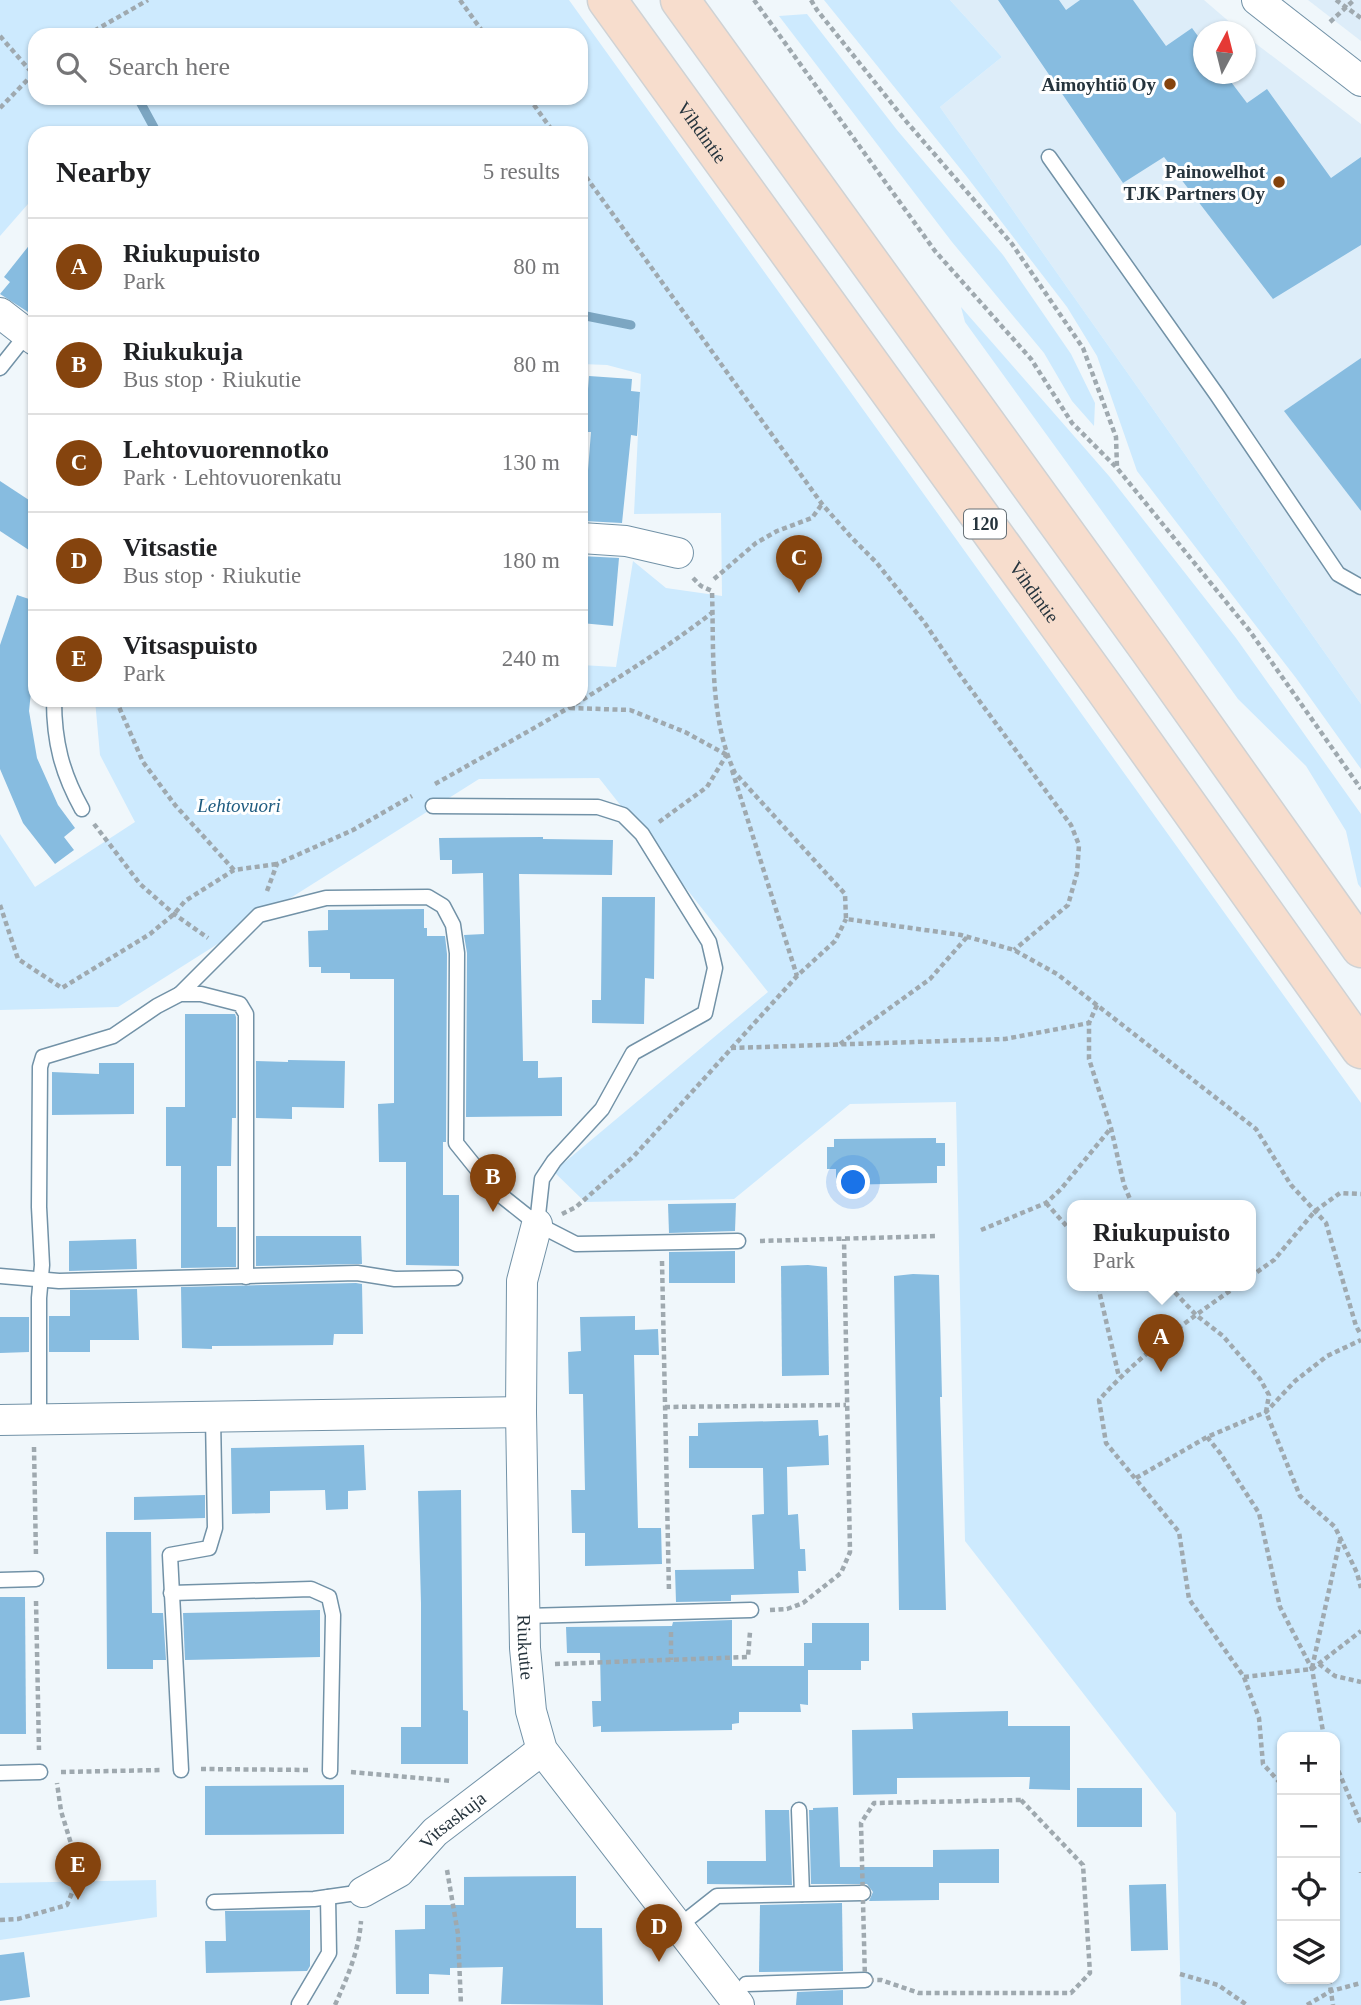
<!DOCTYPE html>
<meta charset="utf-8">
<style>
:root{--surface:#fff;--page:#f2f2f2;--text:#202124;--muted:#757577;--line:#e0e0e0;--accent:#85440e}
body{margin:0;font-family:Georgia,serif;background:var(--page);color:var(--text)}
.controls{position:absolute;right:21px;bottom:21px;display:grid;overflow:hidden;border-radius:14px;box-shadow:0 2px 5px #0004}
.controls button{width:63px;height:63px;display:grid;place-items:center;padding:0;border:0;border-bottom:2px solid var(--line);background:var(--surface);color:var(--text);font:35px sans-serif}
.compass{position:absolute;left:1193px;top:21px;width:63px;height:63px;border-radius:50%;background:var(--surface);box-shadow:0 2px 5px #0004;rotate:7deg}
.you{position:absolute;left:854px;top:1183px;width:24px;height:24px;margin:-18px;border:5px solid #fff;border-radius:50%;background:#1a73e8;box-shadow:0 0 0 10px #1a73e833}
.badge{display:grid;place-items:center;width:46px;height:46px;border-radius:50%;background:var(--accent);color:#fff;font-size:23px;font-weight:700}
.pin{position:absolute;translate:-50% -58px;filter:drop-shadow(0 2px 4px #0008)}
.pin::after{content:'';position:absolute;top:37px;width:24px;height:21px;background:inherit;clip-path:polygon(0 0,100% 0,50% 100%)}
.popup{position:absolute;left:1067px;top:1200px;width:189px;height:91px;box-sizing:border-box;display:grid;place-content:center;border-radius:14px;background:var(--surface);filter:drop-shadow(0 2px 5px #0005);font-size:23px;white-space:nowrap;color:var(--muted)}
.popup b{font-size:26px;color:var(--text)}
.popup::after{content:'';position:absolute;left:50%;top:100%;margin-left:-14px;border:14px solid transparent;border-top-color:var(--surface)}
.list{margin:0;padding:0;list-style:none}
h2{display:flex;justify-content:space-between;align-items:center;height:91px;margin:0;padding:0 28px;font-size:30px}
h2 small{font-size:23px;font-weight:400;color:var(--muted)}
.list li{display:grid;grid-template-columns:46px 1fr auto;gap:21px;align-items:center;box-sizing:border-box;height:98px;padding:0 28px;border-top:2px solid var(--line)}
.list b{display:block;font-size:26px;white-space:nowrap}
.list p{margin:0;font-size:23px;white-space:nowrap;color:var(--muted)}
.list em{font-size:23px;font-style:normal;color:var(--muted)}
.icon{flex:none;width:38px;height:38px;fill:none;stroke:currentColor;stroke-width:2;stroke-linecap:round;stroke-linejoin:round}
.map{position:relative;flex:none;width:1361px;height:2005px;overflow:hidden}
.search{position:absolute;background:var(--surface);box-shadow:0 2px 5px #0004;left:28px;top:28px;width:560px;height:77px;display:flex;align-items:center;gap:18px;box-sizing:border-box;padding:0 24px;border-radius:21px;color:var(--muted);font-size:26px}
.panel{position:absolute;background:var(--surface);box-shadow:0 2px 5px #0004;left:28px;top:126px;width:560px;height:581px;border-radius:21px}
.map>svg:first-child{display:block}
.built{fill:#ddedf9}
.green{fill:#cdeafe;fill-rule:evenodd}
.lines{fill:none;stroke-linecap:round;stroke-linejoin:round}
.stream{stroke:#7ca6c2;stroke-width:9}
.building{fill:#87bce0}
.service-casing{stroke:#7292a7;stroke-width:17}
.minor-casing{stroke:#7292a7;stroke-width:32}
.primary-casing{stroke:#cfd2d4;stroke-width:41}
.path{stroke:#9fa9af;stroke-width:4.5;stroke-dasharray:5 3.5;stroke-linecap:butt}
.service{stroke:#fff;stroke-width:14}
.minor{stroke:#fff;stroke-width:30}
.primary{stroke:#f7ddcd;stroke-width:38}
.poi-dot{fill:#85440e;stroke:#fff;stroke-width:2.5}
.labels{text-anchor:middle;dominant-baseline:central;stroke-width:6;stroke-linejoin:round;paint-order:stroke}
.shield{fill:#fff;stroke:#677177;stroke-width:2}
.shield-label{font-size:18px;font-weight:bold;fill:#26343d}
.poi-label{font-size:19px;font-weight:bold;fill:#26343d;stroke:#fff;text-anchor:end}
.street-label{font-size:19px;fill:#26343d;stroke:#fff}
.park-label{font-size:19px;font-style:italic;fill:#1f5c80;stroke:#fff}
</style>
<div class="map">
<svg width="1361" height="2005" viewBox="0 0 1361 2005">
<rect width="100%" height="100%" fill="#f0f7fb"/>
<g class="built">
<polygon points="950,0 1204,0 1240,31 1204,32 1204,74 1246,74 1246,36 1361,124 1361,704 940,107 1002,57"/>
<polygon points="1308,0 1361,0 1361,41"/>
</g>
<g class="green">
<path d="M0,0h569l792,1103v902h-180l-5,-192 -211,-272 -9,-439 -106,2 -116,95 -149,3 -33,-32 13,-8 203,-170 -169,-214 -120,1 -361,228 -118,3v-176l35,53 100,-65 -35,-67 -5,-55h486v-35l35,2 17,-106 33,27 56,8 -1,-83 -87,1 7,-140 -34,-9 -26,-1v-231h-546v63l-35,40zM35,35h546v63h-546zM1072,1206h178v80h-178zM1282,1737h53v242h-53z"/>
<polygon points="824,0 950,0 1002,57 940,107 1361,704 1361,769 1296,678 1137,471 1097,356 1067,307 967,177"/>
<polygon points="807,14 897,130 1003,255 1071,354 1095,403 1094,426 1072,401 1044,353 952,242 779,16"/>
<polygon points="961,307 1109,476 1236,638 1361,814 1361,888 1358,884 1346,831 1306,766 1238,699 965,322"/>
<polygon points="156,1880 157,1917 0,1940 0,1883"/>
</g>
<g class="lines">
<g class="stream">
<polyline points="138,98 157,133"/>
<polyline points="581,315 631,325"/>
</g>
</g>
<g class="building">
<polygon points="998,0 1059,0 1066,10 1080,0 1133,0 1166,46 1192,28 1203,43 1203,74 1225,74 1247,103 1267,89 1331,178 1361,157 1361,245 1273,299 1164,157 1123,183"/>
<polygon points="35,238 35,303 28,312 0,294 10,282 4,277"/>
<polygon points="1361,358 1361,511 1284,411"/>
<polygon points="589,376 632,379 631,391 640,392 637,436 631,435 622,523 584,521 591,432 586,432 586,429 581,428 581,401 587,402"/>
<polygon points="0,481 35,504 35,554 0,531"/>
<polygon points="581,556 619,558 613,626 581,623"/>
<polygon points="17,595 35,601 35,654 29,711 37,758 58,805 75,828 64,837 74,850 55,864 23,823 0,769 0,645"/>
<polygon points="543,837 543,839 613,840 612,875 519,874 523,1061 538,1061 538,1078 562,1077 562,1116 466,1117 467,953 464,935 484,934 483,873 452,874 452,860 440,860 439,838"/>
<polygon points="602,897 655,897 654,979 645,978 644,1024 592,1023 592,1000 601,1000"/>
<polygon points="424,909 424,928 427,928 427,936 445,936 447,954 446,1142 443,1142 443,1195 459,1195 459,1266 406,1265 406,1162 379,1162 378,1104 394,1103 394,979 350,979 350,973 321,973 321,967 309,967 308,931 328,930 328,910"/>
<polygon points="185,1014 235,1014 236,1017 236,1118 232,1118 231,1166 217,1166 217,1227 236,1227 236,1267 181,1268 181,1166 166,1166 166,1107 185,1107"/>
<polygon points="288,1060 345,1061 344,1108 292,1107 292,1119 256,1118 256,1061 288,1062"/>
<polygon points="99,1063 134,1063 134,1114 52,1115 52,1072 99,1074"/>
<polygon points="936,1138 936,1143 945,1143 945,1166 937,1166 937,1183 836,1185 836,1169 827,1169 827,1147 834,1147 834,1139"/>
<polygon points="736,1203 735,1231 669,1233 668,1204"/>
<polygon points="256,1236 361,1236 362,1264 256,1266"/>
<polygon points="136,1239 137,1269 69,1271 69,1241"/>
<polygon points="735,1251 735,1283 669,1283 669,1252"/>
<polygon points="808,1265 827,1267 829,1375 782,1376 781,1266"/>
<polygon points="913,1274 939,1275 942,1397 940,1397 946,1610 899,1610 894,1276"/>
<polygon points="356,1283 362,1284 363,1334 334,1334 333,1345 212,1346 212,1349 182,1348 181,1287"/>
<polygon points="137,1289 139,1340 90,1340 90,1352 49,1352 49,1316 70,1316 70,1290"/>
<polygon points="635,1316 635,1330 658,1329 659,1355 634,1355 638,1528 661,1528 662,1564 585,1566 585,1533 572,1533 571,1490 585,1490 583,1394 569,1394 568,1352 581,1351 580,1317"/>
<polygon points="0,1317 29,1317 29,1352 0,1353"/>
<polygon points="818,1420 819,1436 828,1435 829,1465 787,1467 788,1515 798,1514 800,1549 805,1549 806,1571 798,1571 799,1593 731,1595 731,1601 676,1602 675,1570 754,1569 752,1515 764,1514 763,1468 689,1468 689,1436 698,1436 698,1423"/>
<polygon points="364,1445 366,1490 348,1491 348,1509 326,1510 325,1490 270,1491 270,1513 232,1514 231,1448"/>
<polygon points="461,1490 463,1710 468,1711 468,1764 401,1764 401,1727 421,1727 421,1603 418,1491"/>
<polygon points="205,1495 205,1518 134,1520 134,1497"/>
<polygon points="106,1532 151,1532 152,1613 163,1613 166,1660 153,1660 153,1669 107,1669"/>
<polygon points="0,1597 25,1597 26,1734 0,1734"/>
<polygon points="320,1610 320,1657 185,1660 183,1613"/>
<polygon points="732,1620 732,1666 804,1666 804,1643 812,1643 812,1623 869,1623 869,1661 861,1661 861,1670 808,1670 808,1705 800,1704 801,1712 739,1712 739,1723 732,1724 732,1730 601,1732 601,1726 593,1727 592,1701 601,1701 600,1653 567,1653 566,1627 672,1626 673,1622"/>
<polygon points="1008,1711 1008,1726 1070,1726 1070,1790 1029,1789 1030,1777 897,1778 897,1794 853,1795 852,1730 913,1729 912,1713"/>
<polygon points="344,1785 344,1834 205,1835 205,1786"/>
<rect x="1077" y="1788" width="65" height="39"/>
<polygon points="838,1807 840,1867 933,1867 933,1850 999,1849 999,1883 939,1883 939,1900 869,1901 873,1892 867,1884 811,1884 809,1810 813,1810 813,1808"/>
<polygon points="765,1810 789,1810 792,1885 707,1884 707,1861 766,1861"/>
<polygon points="576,1876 576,1928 602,1928 603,2005 501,2004 503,1967 450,1968 450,1975 429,1974 429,1994 396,1994 395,1930 425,1929 425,1905 464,1905 464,1877"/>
<polygon points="1166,1884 1168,1950 1131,1951 1129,1885"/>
<polygon points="842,1903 843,1971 759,1972 760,1905"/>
<polygon points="310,1910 310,1966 307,1971 206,1973 205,1941 226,1941 225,1911"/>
<polygon points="24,1952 30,1997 0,2001 0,1955"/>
<polygon points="843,1990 843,2005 796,2005 797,1992"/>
</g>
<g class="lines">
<g class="service-casing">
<g id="service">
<polyline points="1049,157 1217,395 1338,574 1361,587"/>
<polyline points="0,368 27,334"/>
<path d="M54,700c0,42 8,73 28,109"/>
<polyline points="433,806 598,807 623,815 642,834 709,942 715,968 705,1013 633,1053 602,1109 554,1161 542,1179 537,1224"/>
<polyline points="180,994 259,915 326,898 428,897 443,906 453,925 457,953 456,1143 493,1189 537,1224 576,1244 738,1241"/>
<polyline points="0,1276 59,1281 357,1273 395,1279 455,1278"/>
<polyline points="39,1420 39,1298 42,1265 39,1207 40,1067 43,1057 113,1036 157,1006 180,994 201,994 240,1004 246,1014 246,1277"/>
<polyline points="0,1580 36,1579"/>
<polyline points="171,1593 311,1589 329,1597 333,1615 330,1771"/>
<polyline points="525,1616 751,1610"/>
<polyline points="181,1770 170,1555 209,1548 215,1528 213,1417"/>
<polyline points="0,1773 40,1772"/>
<polyline points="799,1810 802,1894"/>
<polyline points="214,1902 314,1899 363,1892"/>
<polyline points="679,1926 717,1896 863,1893"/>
<polyline points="746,1984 865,1980"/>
<polyline points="299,2004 329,1953 328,1897"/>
</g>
</g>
<g class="minor-casing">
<g id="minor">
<polyline points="1257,0 1361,81"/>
<polyline points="0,313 35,340"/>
<polyline points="581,538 626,541 678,553"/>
<path id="s1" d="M537,1224l-15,57 -1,131 4,236 6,63 11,39 197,255"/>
<polyline points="0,1420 521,1412"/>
<path id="s2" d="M363,1892l36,-20 36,-40 107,-82"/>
</g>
</g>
<g class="primary-casing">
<g id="primary">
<path id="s3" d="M607,0l498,689 256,360"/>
<polyline points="680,0 1149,649 1361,948"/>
</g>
</g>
<g class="path">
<polyline points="460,0 485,35"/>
<polyline points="754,0 935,251 1031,359 1072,423 1117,468 1249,630 1361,789"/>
<polyline points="811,0 817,10 905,120 1012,244 1083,348 1116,437 1117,467"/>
<polyline points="1336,0 1361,18"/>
<polyline points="1330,22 1354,0"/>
<polyline points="87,35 148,0"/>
<polyline points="0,36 33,74"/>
<polyline points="529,98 554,133"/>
<polyline points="0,108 35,72"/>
<polyline points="581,170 822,504 851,537 876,562 924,622 958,672 1071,825 1079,845 1077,873 1068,905 1014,950"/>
<path d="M693,578l8,8 11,5c2,60 -3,127 23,182l110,121 1,25 115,16 53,15 43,24 199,155 35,56 35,38 30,103 5,9"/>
<polyline points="714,579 756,543 777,531 812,518 822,504"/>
<polyline points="116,700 143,762 175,805 234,870"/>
<polyline points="570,708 630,710 685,732 727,755"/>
<polyline points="732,770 797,976"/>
<path d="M435,784c95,-54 191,-105 278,-172"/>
<polyline points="659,822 707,787 726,756"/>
<polyline points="94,824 140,884 174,914 208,938"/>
<polyline points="267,891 277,864 353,830 412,796"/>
<polyline points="0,905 18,959 62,988 150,934 174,914 185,901 234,870 277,864"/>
<polyline points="1097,1005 1089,1023 1089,1059 1111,1128 1124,1185 1133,1206"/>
<polyline points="840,1044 930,979 967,937"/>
<polyline points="731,1048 1005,1039 1089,1023"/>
<polyline points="1046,1203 1072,1232"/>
<polyline points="562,1214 576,1207 634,1156 797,976 835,941 846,919"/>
<polyline points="981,1230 1046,1203 1061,1189 1111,1128"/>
<polyline points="760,1241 938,1236"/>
<polyline points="662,1261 669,1592"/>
<polyline points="1250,1277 1274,1260 1315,1211 1340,1193 1361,1194"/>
<polyline points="1098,1286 1119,1377"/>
<polyline points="1169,1286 1196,1315 1223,1336 1260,1379 1269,1395 1266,1412 1300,1496 1335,1527 1357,1573 1361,1588"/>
<path d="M1237,1286c-49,34 -98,69 -138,114l7,43 73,89 10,67 55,78 15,41 4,46 19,21"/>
<polyline points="665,1407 846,1405"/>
<polyline points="1207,1437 1220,1453 1259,1513 1280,1607 1312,1669 1324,1737"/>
<polyline points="34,1447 36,1557"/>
<polyline points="1136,1478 1207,1437 1266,1412 1295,1381 1327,1356 1361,1340"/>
<polyline points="36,1601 39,1750"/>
<polyline points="770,1610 787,1609 803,1603 841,1573 850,1552 844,1239"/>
<polyline points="671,1632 671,1660"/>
<polyline points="555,1664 748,1657 750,1632"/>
<polyline points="1319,1664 1335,1676 1361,1682"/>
<polyline points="1312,1668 1340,1540"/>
<polyline points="1244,1677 1312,1669 1361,1631"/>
<polyline points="1335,1763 1361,1824"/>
<polyline points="201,1769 311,1770"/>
<polyline points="61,1772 161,1770"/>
<polyline points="351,1772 451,1781"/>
<polygon points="1021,1800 1083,1865 1090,1973 1071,1993 919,1993 881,1980 865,1980 861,1823 874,1803"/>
<polyline points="447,1870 458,1934 461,2005"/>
<polyline points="1361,1872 1361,1873"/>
<polyline points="0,1920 18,1919 67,1905 80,1873 61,1811 57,1783"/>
<polyline points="1180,1974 1218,1985 1247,2005"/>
<polyline points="1329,1979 1333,2005"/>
<path d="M335,2005c12,-27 24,-54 26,-84"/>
<polyline points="1307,2005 1331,1991 1361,1983"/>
</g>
<use href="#service" class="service"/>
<use href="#minor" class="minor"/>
<use href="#primary" class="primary"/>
</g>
<g class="poi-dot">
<circle cx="1170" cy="84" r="7"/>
<circle cx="1279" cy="182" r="7"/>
</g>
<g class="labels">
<rect class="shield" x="964" y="509.5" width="42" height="29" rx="5"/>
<g class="shield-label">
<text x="985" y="524">120</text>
</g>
<g class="poi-label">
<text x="1156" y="84">Aimoyhtiö Oy</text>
<text x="1265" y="171">Painowelhot<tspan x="1265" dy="22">TJK Partners Oy</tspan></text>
</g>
<g class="street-label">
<text stroke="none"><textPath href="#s3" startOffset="163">Vihdintie</textPath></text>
<text stroke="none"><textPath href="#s3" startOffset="730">Vihdintie</textPath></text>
<text stroke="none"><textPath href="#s1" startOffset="425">Riukutie</textPath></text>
<text stroke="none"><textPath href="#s2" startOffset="116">Vitsaskuja</textPath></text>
</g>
<g class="park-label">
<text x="239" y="805">Lehtovuori</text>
</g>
</g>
</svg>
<div class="controls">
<button>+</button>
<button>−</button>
<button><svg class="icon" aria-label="locate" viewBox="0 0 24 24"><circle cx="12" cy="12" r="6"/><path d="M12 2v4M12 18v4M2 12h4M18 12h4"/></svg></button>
<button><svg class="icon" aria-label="layers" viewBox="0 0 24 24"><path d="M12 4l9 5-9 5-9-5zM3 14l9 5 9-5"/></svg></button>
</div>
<svg class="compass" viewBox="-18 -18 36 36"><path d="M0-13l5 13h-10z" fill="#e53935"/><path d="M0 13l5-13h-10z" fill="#757577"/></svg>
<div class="you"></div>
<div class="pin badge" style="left:1161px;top:1372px">A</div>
<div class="popup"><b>Riukupuisto</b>Park</div>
<div class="pin badge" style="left:493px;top:1212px">B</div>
<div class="pin badge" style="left:799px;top:593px">C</div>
<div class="pin badge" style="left:659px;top:1962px">D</div>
<div class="pin badge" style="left:78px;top:1900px">E</div>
<div class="search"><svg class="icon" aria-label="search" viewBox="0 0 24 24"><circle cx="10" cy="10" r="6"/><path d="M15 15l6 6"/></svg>Search here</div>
<section class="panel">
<h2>Nearby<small>5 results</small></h2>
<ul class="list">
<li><span class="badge">A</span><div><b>Riukupuisto</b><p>Park</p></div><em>80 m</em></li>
<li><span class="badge">B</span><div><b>Riukukuja</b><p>Bus stop · Riukutie</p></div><em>80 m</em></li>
<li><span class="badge">C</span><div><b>Lehtovuorennotko</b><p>Park · Lehtovuorenkatu</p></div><em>130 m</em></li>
<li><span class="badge">D</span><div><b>Vitsastie</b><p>Bus stop · Riukutie</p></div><em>180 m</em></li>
<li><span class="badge">E</span><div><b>Vitsaspuisto</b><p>Park</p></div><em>240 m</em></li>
</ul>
</section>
</div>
